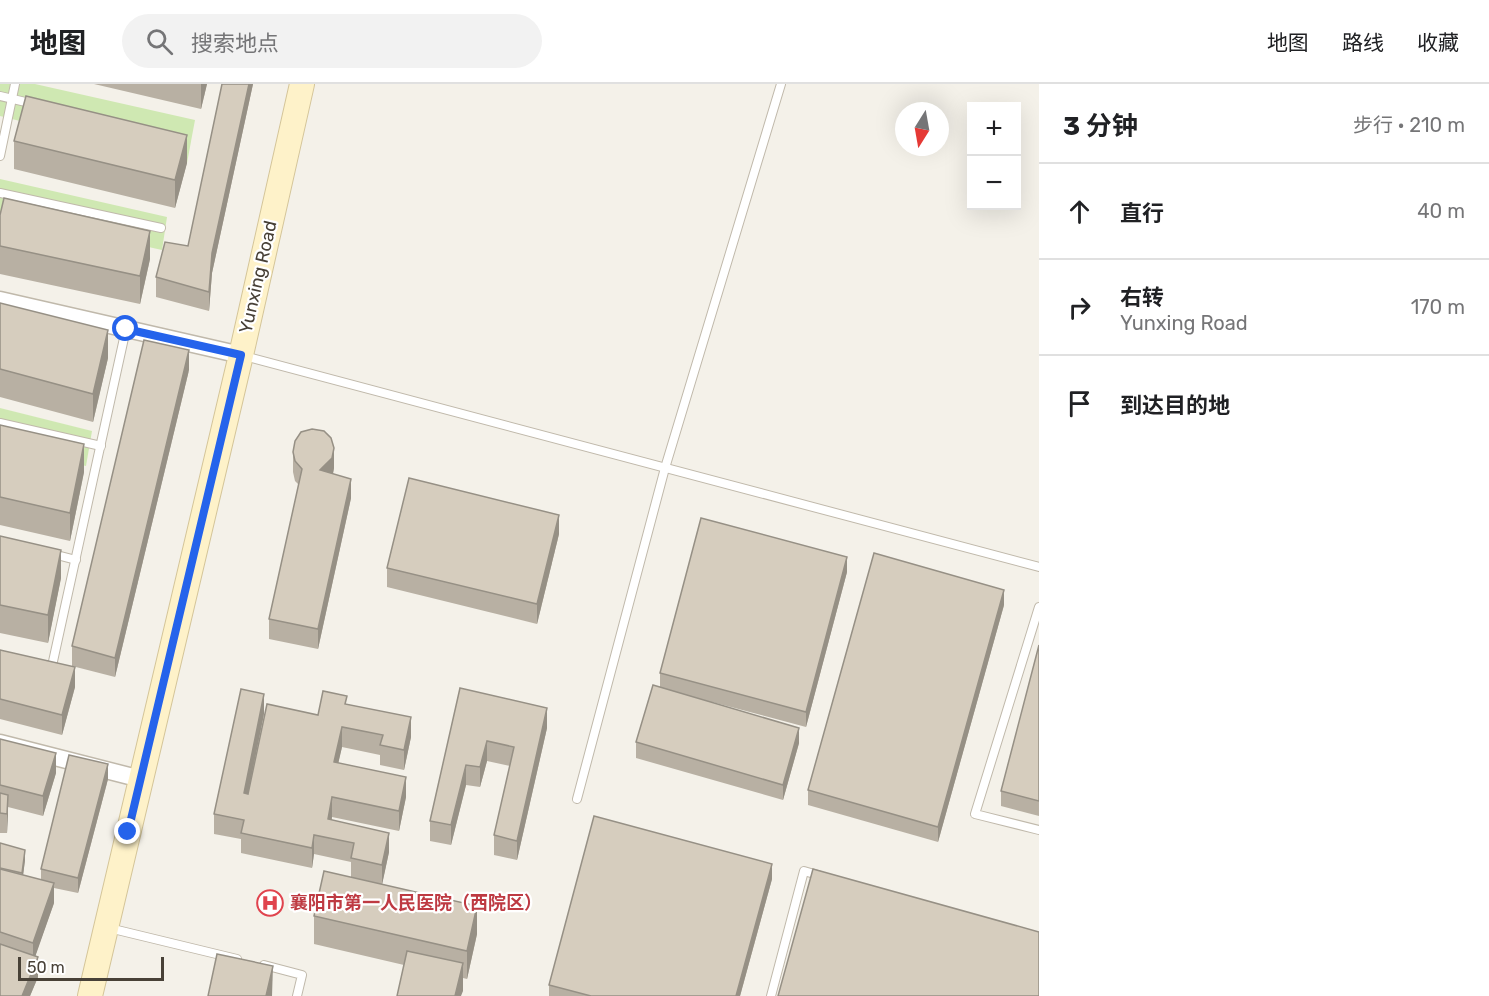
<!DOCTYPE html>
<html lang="zh">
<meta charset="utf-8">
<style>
:root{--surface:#fff;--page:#f2f2f2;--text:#202124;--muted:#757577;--line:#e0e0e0}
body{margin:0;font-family:Rubik,"Noto Sans SC",sans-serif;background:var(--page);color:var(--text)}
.controls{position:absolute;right:18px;top:18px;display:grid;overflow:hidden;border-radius:0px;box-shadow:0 6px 24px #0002}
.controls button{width:54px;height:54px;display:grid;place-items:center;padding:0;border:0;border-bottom:2px solid var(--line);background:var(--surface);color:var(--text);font:30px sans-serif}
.compass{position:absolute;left:895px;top:18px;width:54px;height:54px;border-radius:50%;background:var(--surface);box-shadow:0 6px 24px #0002;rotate:191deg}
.scale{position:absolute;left:18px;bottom:15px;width:146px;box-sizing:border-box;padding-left:6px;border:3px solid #484137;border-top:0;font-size:16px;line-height:21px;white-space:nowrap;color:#484137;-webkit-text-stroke:4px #fff;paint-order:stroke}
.stop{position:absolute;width:18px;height:18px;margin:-14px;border:4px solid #2563eb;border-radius:50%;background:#fff}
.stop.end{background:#2563eb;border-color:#fff;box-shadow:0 2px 6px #0008}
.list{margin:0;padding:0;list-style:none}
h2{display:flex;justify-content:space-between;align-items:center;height:78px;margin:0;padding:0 24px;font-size:26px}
h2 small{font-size:20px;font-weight:400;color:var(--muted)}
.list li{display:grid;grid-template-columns:39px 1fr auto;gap:18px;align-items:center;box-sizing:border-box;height:96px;padding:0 24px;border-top:2px solid var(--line)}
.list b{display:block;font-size:22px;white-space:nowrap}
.list p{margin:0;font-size:20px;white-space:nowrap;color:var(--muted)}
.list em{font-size:20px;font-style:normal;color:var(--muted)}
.icon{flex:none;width:33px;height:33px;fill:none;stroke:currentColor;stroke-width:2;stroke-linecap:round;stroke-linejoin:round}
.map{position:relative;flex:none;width:1039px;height:912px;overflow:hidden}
header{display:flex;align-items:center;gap:36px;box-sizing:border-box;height:84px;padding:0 30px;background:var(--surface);border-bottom:2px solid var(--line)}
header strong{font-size:28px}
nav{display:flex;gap:33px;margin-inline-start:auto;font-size:21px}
.search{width:420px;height:54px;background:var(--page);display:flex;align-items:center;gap:15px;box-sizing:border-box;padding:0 21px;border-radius:33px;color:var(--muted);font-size:22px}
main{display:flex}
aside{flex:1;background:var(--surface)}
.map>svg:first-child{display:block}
.green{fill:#cfe8b2}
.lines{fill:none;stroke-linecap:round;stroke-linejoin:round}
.lane-casing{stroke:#c0b9ab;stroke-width:10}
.street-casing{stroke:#c0b9ab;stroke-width:19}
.secondary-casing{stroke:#d4c599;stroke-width:26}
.lane{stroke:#fff;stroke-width:8}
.street{stroke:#fff;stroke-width:16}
.secondary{stroke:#fef2c9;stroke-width:24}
.wall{fill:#b8b0a3}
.shaded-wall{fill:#969085}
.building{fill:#d6cdbe;stroke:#969085;stroke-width:1.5}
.route{stroke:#2563eb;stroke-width:8}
.labels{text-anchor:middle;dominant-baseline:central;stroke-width:4.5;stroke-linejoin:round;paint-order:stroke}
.street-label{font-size:18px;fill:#484137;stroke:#fff}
.health-label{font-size:18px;font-weight:bold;fill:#be3a42;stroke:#fff;text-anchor:start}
</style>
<header>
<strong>地图</strong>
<div class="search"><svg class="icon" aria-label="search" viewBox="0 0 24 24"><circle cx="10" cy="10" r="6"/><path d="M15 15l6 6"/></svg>搜索地点</div>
<nav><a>地图</a><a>路线</a><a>收藏</a></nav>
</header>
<main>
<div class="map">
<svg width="1039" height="912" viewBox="0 0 1039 912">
<rect width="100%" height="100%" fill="#f4f1e9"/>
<g class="green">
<polygon points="0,0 35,0 195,36 187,79 0,32"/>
<polygon points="0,95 167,133 162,166 0,130"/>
<polygon points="0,324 92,347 86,382 0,362"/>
</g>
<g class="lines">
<g class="lane-casing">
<g id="lane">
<polyline points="0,12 34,20"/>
<polyline points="0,72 15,0"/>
<polyline points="0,109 161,144"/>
<polyline points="244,272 1039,483"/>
<polyline points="0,339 101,362"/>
<polyline points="53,470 76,476"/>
<polyline points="1039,523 975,730 1039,746"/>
<polyline points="47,581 52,582 126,245"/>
<polyline points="577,715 665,384 781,0"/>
<polyline points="109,844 237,875"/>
<polyline points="264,881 302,891 297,912"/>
<polyline points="771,912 804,787 821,792"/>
</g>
</g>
<g class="street-casing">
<g id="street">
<polyline points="0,216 241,271"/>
<polyline points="0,659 141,695"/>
</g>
</g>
<g class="secondary-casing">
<polyline id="secondary" points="90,912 241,271 302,0"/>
</g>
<use href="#lane" class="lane"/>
<use href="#street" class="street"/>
<use href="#secondary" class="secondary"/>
</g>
<g class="wall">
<polygon points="94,0 207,0 201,25"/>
<polygon points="222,0 253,0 212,189 209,227 156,213 156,193 188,162"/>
<polygon points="14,57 187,79 175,124 14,85"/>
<polygon points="0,131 150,175 140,220 0,190"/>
<polygon points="0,219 108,274 93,338 0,313"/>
<polygon points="189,286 115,593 72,582 72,562"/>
<polygon points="0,341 84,388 70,457 0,441"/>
<polygon points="293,368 334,384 333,390 351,414 318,565 269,555 269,535 299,401 295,397 293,388"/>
<polygon points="559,450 537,540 387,503 387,484"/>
<polygon points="0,452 61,494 48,559 0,549"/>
<polygon points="847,488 806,643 712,618 799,659 783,716 636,674 636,658 660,603 660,589"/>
<polygon points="1004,521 938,758 808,721 808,706"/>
<polygon points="1039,561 1039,732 1001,722 1001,707"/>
<polygon points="0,566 75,603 62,651 0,635"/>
<polygon points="460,604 547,644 517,776 494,771 494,751 510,682 487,677 480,703 466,701 451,761 430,757 430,737"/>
<polygon points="347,620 411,653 404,686 380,681 380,671 342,663 338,679 406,713 399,747 332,733 332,736 389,768 382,800 477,850 467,895 463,894 463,907 404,881 314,860 314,832 351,793 351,778 314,770 312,784 241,769 241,755 214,750 214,730 264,630 248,710 318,631"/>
<polygon points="0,655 56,689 43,732 8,723 7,749 0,749"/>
<polygon points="108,695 78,809 54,804 54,819 35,872 38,893 30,912 0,912 0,759 25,776 23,791 41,796 41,785"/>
<polygon points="772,795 740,912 549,912 549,901"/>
</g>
<g class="shaded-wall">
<polygon points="201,0 207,0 201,25"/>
<polygon points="249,0 253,0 212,189 209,227 209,208 212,169"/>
<polygon points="187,51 187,79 175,124 175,96"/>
<polygon points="150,147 150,175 140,220 140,192"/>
<polygon points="108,246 108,274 93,338 93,310"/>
<polygon points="189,266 189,286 115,593 115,574"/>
<polygon points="84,360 84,388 70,457 70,429"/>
<polygon points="334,364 334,384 332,394 320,386"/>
<polygon points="351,395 351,414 318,565 318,545"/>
<polygon points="559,431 559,450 537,540 537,520"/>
<polygon points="61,466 61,494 48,559 48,531"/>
<polygon points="847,473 847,488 806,643 806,628"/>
<polygon points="1004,506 1004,521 938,758 938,743"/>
<polygon points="75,583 75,603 62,651 62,631"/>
<polygon points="264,610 264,630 244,729 244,709"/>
<polygon points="547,624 547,644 517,776 517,757"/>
<polygon points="411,633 411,653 404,686 404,666"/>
<polygon points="342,643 342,663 334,698 334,678"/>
<polygon points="799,644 799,659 783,716 783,701"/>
<polygon points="487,657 487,677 480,703 480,683"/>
<polygon points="56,669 56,689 43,732 43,712"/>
<polygon points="108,680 108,695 78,809 78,794"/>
<polygon points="466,681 466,701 451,761 451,741"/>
<polygon points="406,693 406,713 399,747 399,727"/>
<polygon points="8,711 8,731 7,749 7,730"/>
<polygon points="332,713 332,733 328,755 328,735"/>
<polygon points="389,749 389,768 382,801 382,781"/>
<polygon points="314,751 314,770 312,784 312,764"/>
<polygon points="25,766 25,776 22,800 22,789"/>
<polygon points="772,780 772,795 740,912 736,912"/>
<polygon points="54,799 54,819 33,879 33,859"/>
<polygon points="477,822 477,850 467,895 467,867"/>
<polygon points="38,873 38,893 30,912 22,912"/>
<polygon points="463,879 463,907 461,912 455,912"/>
<polygon points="273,882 272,912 266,912"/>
</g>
<g class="building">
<polygon points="222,0 249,0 212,169 209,208 156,193 165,158 188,162"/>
<polygon points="26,12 187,51 175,96 14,57"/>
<polygon points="4,114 150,147 140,192 0,162 0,131"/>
<polygon points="0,219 108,246 93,310 0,285"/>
<polygon points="144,256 189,266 115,574 72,562"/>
<polygon points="0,341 84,360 70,429 0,413"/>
<polygon points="312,345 324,347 331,354 334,364 332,374 320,386 351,395 318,545 269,535 302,385 295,377 293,368 295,357 301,348"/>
<polygon points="409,394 559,431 537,520 387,484"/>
<polygon points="701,434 847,473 806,628 660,589"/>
<polygon points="0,452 61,466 48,531 0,521"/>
<polygon points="874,469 1004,506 938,743 808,706"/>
<polygon points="1039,561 1039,717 1001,707"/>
<polygon points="0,566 75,583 62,631 0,615"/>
<polygon points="653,601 799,644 783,701 636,658"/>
<polygon points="460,604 547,624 517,757 494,751 514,663 487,657 480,683 466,681 451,741 430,737"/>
<polygon points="241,605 264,610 244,709 248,710 267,620 318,631 323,607 347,612 345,620 411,633 404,666 380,661 383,651 342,643 334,678 406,693 399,727 332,713 328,735 389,749 382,781 351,774 354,759 314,751 312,764 241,749 244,736 214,730"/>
<polygon points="0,655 56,669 43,712 0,701"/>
<polygon points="69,671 108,680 78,794 41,785"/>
<polygon points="0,709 8,711 7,730 0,729"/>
<polygon points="594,732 772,780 736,912 591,912 549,901"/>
<polygon points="0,759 25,766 22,789 0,784"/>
<polygon points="0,785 54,799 33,859 0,848"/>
<polygon points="813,785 1039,848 1039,912 778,912"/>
<polygon points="324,787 477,822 467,867 314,832"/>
<polygon points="0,860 38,873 22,912 0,912"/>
<polygon points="407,867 463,879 455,912 397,912"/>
<polygon points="217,870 273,882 266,912 208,912"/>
</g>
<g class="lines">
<polyline class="route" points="126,245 241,271 128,748"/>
</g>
<defs>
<g id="hospital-ring" transform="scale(1.35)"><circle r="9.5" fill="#fff" stroke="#e0444e" stroke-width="1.5"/><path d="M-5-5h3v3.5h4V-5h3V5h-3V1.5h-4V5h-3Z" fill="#e0444e"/></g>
</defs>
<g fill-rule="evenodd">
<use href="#hospital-ring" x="270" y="819"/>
</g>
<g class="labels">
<g class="street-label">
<text transform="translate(258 193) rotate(-77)">Yunxing Road</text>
</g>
<g class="health-label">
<text x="290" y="819">襄阳市第一人民医院（西院区）</text>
</g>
</g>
</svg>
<div class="controls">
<button>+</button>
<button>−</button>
</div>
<svg class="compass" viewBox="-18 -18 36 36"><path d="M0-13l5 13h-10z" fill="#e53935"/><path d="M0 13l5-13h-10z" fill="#757577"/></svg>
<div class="scale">50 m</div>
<div class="stop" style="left:126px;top:245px"></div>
<div class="stop end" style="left:128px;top:748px"></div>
</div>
<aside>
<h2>3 分钟<small>步行 · 210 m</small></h2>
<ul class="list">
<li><svg class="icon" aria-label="ahead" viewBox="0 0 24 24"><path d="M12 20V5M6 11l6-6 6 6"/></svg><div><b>直行</b></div><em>40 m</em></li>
<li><svg class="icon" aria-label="right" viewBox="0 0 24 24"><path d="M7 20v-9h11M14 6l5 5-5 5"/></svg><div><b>右转</b><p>Yunxing Road</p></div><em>170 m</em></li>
<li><svg class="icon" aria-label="arrive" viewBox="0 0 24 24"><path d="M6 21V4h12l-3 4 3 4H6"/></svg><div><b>到达目的地</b></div></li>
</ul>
</aside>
</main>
